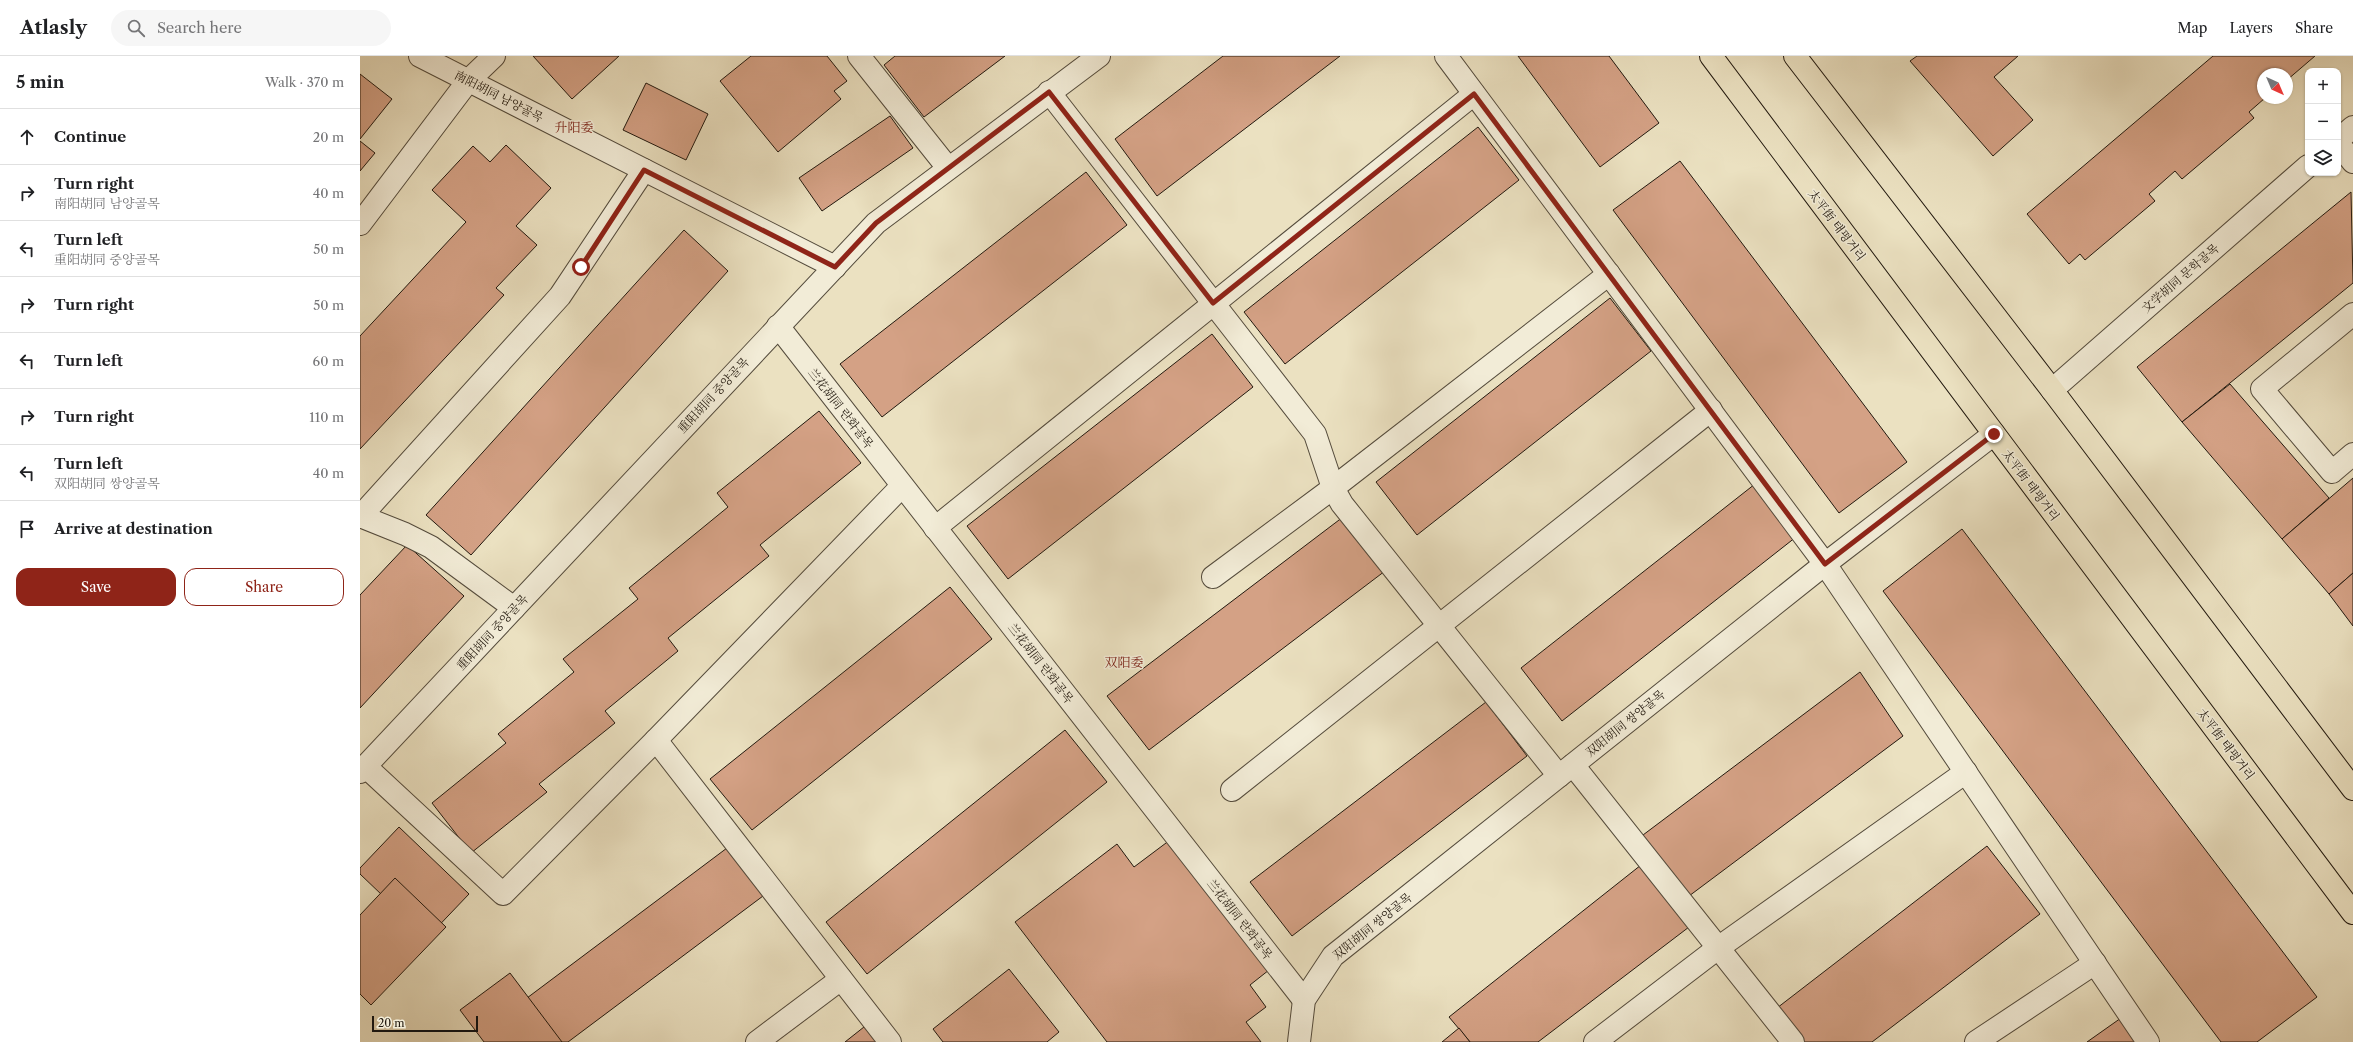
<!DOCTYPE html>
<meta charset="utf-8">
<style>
:root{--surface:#fff;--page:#f6f6f6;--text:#202124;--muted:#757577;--line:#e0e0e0;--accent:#8f2418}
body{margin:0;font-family:"Libre Caslon Text","Noto Serif SC","Noto Serif KR",serif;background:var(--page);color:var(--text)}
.controls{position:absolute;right:12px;top:12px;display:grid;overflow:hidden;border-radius:8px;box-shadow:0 1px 3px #0004}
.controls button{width:36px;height:36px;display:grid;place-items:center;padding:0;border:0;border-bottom:1px solid var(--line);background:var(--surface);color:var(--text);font:20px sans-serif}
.compass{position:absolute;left:1897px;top:12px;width:36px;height:36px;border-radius:50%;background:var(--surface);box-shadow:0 1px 3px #0004;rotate:136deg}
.scale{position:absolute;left:12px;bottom:10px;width:106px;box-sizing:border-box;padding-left:4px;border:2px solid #22190f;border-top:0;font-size:11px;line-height:14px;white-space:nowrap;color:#22190f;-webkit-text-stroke:3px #f2ecd7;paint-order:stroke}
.stop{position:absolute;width:12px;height:12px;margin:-9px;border:3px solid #8f2418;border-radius:50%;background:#fff}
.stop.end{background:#8f2418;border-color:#fff;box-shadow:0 1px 4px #0008}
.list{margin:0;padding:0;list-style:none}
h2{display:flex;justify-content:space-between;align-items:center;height:52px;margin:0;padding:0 16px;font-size:17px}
h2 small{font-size:13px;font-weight:400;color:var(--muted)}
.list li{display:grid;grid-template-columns:26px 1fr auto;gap:12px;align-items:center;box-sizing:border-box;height:56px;padding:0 16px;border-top:1px solid var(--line)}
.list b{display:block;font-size:15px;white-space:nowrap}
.list p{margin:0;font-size:13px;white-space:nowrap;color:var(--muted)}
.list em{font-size:13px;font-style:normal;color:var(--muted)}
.actions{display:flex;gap:8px;padding:12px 16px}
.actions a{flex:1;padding:9px 0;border:1px solid var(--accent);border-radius:12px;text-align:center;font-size:14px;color:var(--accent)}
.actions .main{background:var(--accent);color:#fff}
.icon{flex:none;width:22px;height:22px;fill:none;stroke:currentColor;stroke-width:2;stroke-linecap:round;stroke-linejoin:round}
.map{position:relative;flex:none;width:1993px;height:986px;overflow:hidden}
header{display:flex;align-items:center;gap:24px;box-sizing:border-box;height:56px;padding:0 20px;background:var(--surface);border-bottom:1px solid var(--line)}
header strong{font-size:19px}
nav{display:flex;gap:22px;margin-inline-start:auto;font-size:14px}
.search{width:280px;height:36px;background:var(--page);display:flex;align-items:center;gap:10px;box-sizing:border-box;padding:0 14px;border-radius:22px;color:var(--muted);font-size:15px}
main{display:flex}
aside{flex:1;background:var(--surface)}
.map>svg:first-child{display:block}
.building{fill:#d4a185;stroke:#22190f}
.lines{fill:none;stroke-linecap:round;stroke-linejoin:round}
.minor-casing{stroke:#544b3c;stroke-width:24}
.major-casing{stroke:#22190f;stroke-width:24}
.minor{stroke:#f2ecd7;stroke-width:22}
.major{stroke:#ebe1c1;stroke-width:22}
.route{stroke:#8f2418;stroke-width:5}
.labels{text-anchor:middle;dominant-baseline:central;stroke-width:3;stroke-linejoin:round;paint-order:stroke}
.street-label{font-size:12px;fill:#22190f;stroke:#f2ecd7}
.neighbourhood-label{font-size:13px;fill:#7a1f14;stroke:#f2ecd7}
</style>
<header>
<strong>Atlasly</strong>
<div class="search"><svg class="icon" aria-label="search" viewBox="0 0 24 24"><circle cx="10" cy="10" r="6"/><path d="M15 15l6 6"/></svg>Search here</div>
<nav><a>Map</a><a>Layers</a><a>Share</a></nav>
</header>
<main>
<aside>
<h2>5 min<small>Walk · 370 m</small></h2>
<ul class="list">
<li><svg class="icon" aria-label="ahead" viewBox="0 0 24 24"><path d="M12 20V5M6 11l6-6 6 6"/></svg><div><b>Continue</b></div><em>20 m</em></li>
<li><svg class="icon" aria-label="right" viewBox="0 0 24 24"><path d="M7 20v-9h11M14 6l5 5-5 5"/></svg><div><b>Turn right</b><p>南阳胡同 남양골목</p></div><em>40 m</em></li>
<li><svg class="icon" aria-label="left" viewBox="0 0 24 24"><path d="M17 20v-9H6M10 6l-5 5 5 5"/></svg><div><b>Turn left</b><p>重阳胡同 중양골목</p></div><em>50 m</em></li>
<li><svg class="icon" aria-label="right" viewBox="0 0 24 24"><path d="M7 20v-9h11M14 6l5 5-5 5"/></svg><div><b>Turn right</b></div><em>50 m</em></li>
<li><svg class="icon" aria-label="left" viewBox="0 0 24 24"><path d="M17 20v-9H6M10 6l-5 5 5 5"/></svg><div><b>Turn left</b></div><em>60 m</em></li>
<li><svg class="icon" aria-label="right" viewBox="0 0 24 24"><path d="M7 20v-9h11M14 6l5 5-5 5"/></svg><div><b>Turn right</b></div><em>110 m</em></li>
<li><svg class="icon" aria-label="left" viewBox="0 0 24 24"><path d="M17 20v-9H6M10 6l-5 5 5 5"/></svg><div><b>Turn left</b><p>双阳胡同 쌍양골목</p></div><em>40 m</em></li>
<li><svg class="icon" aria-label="arrive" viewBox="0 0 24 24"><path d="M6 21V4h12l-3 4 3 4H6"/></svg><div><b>Arrive at destination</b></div></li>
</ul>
<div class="actions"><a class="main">Save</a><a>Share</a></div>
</aside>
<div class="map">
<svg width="1993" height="986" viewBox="0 0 1993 986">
<rect width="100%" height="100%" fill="#ebe1c1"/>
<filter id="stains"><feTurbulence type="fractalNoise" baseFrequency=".005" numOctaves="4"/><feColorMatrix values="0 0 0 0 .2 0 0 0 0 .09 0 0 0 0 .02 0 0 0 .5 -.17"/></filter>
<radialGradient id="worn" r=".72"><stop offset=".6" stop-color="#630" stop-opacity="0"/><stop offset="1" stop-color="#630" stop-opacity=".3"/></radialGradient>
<g class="building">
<polygon points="173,0 259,0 212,43"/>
<polygon points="391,0 467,0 487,25 474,35 481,43 418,96 360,25"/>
<polygon points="535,0 645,0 564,61 524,9"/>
<polygon points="863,0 980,0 797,140 755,83"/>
<polygon points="1158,0 1249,0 1299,67 1240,111"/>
<polygon points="1557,0 1658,0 1634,21 1673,64 1633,100 1550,5"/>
<polygon points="1853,0 1955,0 1927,24 1927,18 1903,18 1903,42 1905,42 1889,56 1894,62 1822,123 1815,115 1789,138 1795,145 1725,204 1720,198 1709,208 1667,158"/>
<polygon points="0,18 32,43 0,83"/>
<polygon points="286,27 348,58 326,104 263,74"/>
<polygon points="530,60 553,92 462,155 439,122"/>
<polygon points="1118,71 1159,124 925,308 884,256"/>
<polygon points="0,85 15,97 0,115"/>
<polygon points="146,89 191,132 156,170 177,189 136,232 144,239 0,393 0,280 106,166 72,134 113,90 130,106"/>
<polygon points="1320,105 1547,406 1479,457 1253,154"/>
<polygon points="726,116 767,169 522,361 480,308"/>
<polygon points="1991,136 1993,227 1822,366 1777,311"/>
<polygon points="324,174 368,215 111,499 66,459"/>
<polygon points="1250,242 1291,295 1057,479 1016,426"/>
<polygon points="852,278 893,331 648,523 607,470"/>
<polygon points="1870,328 1969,442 1922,483 1822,366"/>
<polygon points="459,355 501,407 400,489 409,500 308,582 318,595 245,655 255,667 179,728 187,736 111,797 72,747 146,687 138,678 214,616 203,603 278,543 269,532 368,451 357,437"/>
<polygon points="1993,422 1993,517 1969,538 1922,483"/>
<polygon points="1395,428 1436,481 1202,665 1161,612"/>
<polygon points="983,461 1025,515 789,694 747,640"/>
<polygon points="1602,473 1957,941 1897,986 1861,986 1523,535"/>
<polygon points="47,489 104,540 0,652 0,539"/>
<polygon points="1993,517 1993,570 1969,538"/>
<polygon points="590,531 632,583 392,774 350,723"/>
<polygon points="1500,616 1543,680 1325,843 1279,782"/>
<polygon points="1126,646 1167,700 932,880 890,826"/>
<polygon points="705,674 747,726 507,918 466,866"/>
<polygon points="39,771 109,838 67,882 0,818 0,812"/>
<polygon points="810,784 909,914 890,929 906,951 886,966 901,986 747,986 655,866 757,788 774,811"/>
<polygon points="1627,790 1680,858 1512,986 1444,986 1417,952"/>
<polygon points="367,792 403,840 208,986 125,986 119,978"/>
<polygon points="1281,809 1329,871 1178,986 1110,986 1089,961"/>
<polygon points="35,822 86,871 11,949 0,938 0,859"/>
<polygon points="649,913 699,976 687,986 583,986 573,973"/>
<polygon points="150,917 202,986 124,986 100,954"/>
<polygon points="1761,962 1779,986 1727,986"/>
<polygon points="509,967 524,986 485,986"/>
<polygon points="1099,972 1110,986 1082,986"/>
</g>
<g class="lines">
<g class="minor-casing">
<g id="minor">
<polyline points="60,0 475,211"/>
<polyline points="499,0 588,112"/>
<polyline points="1086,0 1465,508 1788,986"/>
<polyline points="689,36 955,378 973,432 982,448 1199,720"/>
<polyline points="1978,84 1993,71"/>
<polyline points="1978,87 1993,106"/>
<polyline points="0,168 108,25 134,0"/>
<polyline points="1993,258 1902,333 1972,416 1993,398"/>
<polyline points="418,270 944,944"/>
<polyline points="1692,334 1948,110"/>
<polyline points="0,460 45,478 71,491 154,552"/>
<polyline points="0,461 200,240 284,114"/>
<polyline points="575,472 1114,38"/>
<polyline points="853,521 973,432 1249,218"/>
<polyline points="296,684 530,986"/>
<polyline points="1213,709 1433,986"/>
<polyline points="5,710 143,838 296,684 542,430"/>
<polyline points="0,716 516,167 739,0"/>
<polyline points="872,734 1351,354"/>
<polyline points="397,986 481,923"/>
<polyline points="939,986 944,944 973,900 1465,508 1634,378"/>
<polyline points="1235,986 1358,892 1606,716"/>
<polyline points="1616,986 1735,907"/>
</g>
</g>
<g class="major-casing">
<g id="major">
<polyline points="1351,0 1993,857"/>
<polyline points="1435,0 1692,334 1993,733"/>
</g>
</g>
<use href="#minor" class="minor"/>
<use href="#major" class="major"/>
</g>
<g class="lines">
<polyline class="route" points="221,211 284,114 475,211 516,167 689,36 853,247 1114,38 1465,508 1634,378"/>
</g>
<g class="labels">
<g class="street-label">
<text transform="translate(139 40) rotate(27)">南阳胡同 남양골목</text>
<text transform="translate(1477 169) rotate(53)">太平街 태평거리</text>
<text transform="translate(1820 222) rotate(-41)">文学胡同 문학골목</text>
<text transform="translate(353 339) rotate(-47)">重阳胡同 중양골목</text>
<text transform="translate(481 352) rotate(52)">兰花胡同 란화골목</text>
<text transform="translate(1671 429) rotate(53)">太平街 태평거리</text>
<text transform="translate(132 576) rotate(-47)">重阳胡同 중양골목</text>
<text transform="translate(681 607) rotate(52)">兰花胡同 란화골목</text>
<text transform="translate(1265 667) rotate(-39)">双阳胡同 쌍양골목</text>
<text transform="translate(1866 688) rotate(53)">太平街 태평거리</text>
<text transform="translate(880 863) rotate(52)">兰花胡同 란화골목</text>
<text transform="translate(1012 870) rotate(-39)">双阳胡同 쌍양골목</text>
</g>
<g class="neighbourhood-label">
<text x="214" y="71">升阳委</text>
<text x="764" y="606">双阳委</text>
</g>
</g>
<rect width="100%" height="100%" filter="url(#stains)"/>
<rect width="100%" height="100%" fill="url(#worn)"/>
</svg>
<div class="controls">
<button>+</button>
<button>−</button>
<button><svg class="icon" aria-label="layers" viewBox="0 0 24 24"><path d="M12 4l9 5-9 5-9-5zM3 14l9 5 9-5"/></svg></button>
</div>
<svg class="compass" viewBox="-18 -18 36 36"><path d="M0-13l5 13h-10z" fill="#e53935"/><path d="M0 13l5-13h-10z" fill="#757577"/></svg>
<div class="scale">20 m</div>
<div class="stop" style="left:221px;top:211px"></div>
<div class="stop end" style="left:1634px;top:378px"></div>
</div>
</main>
